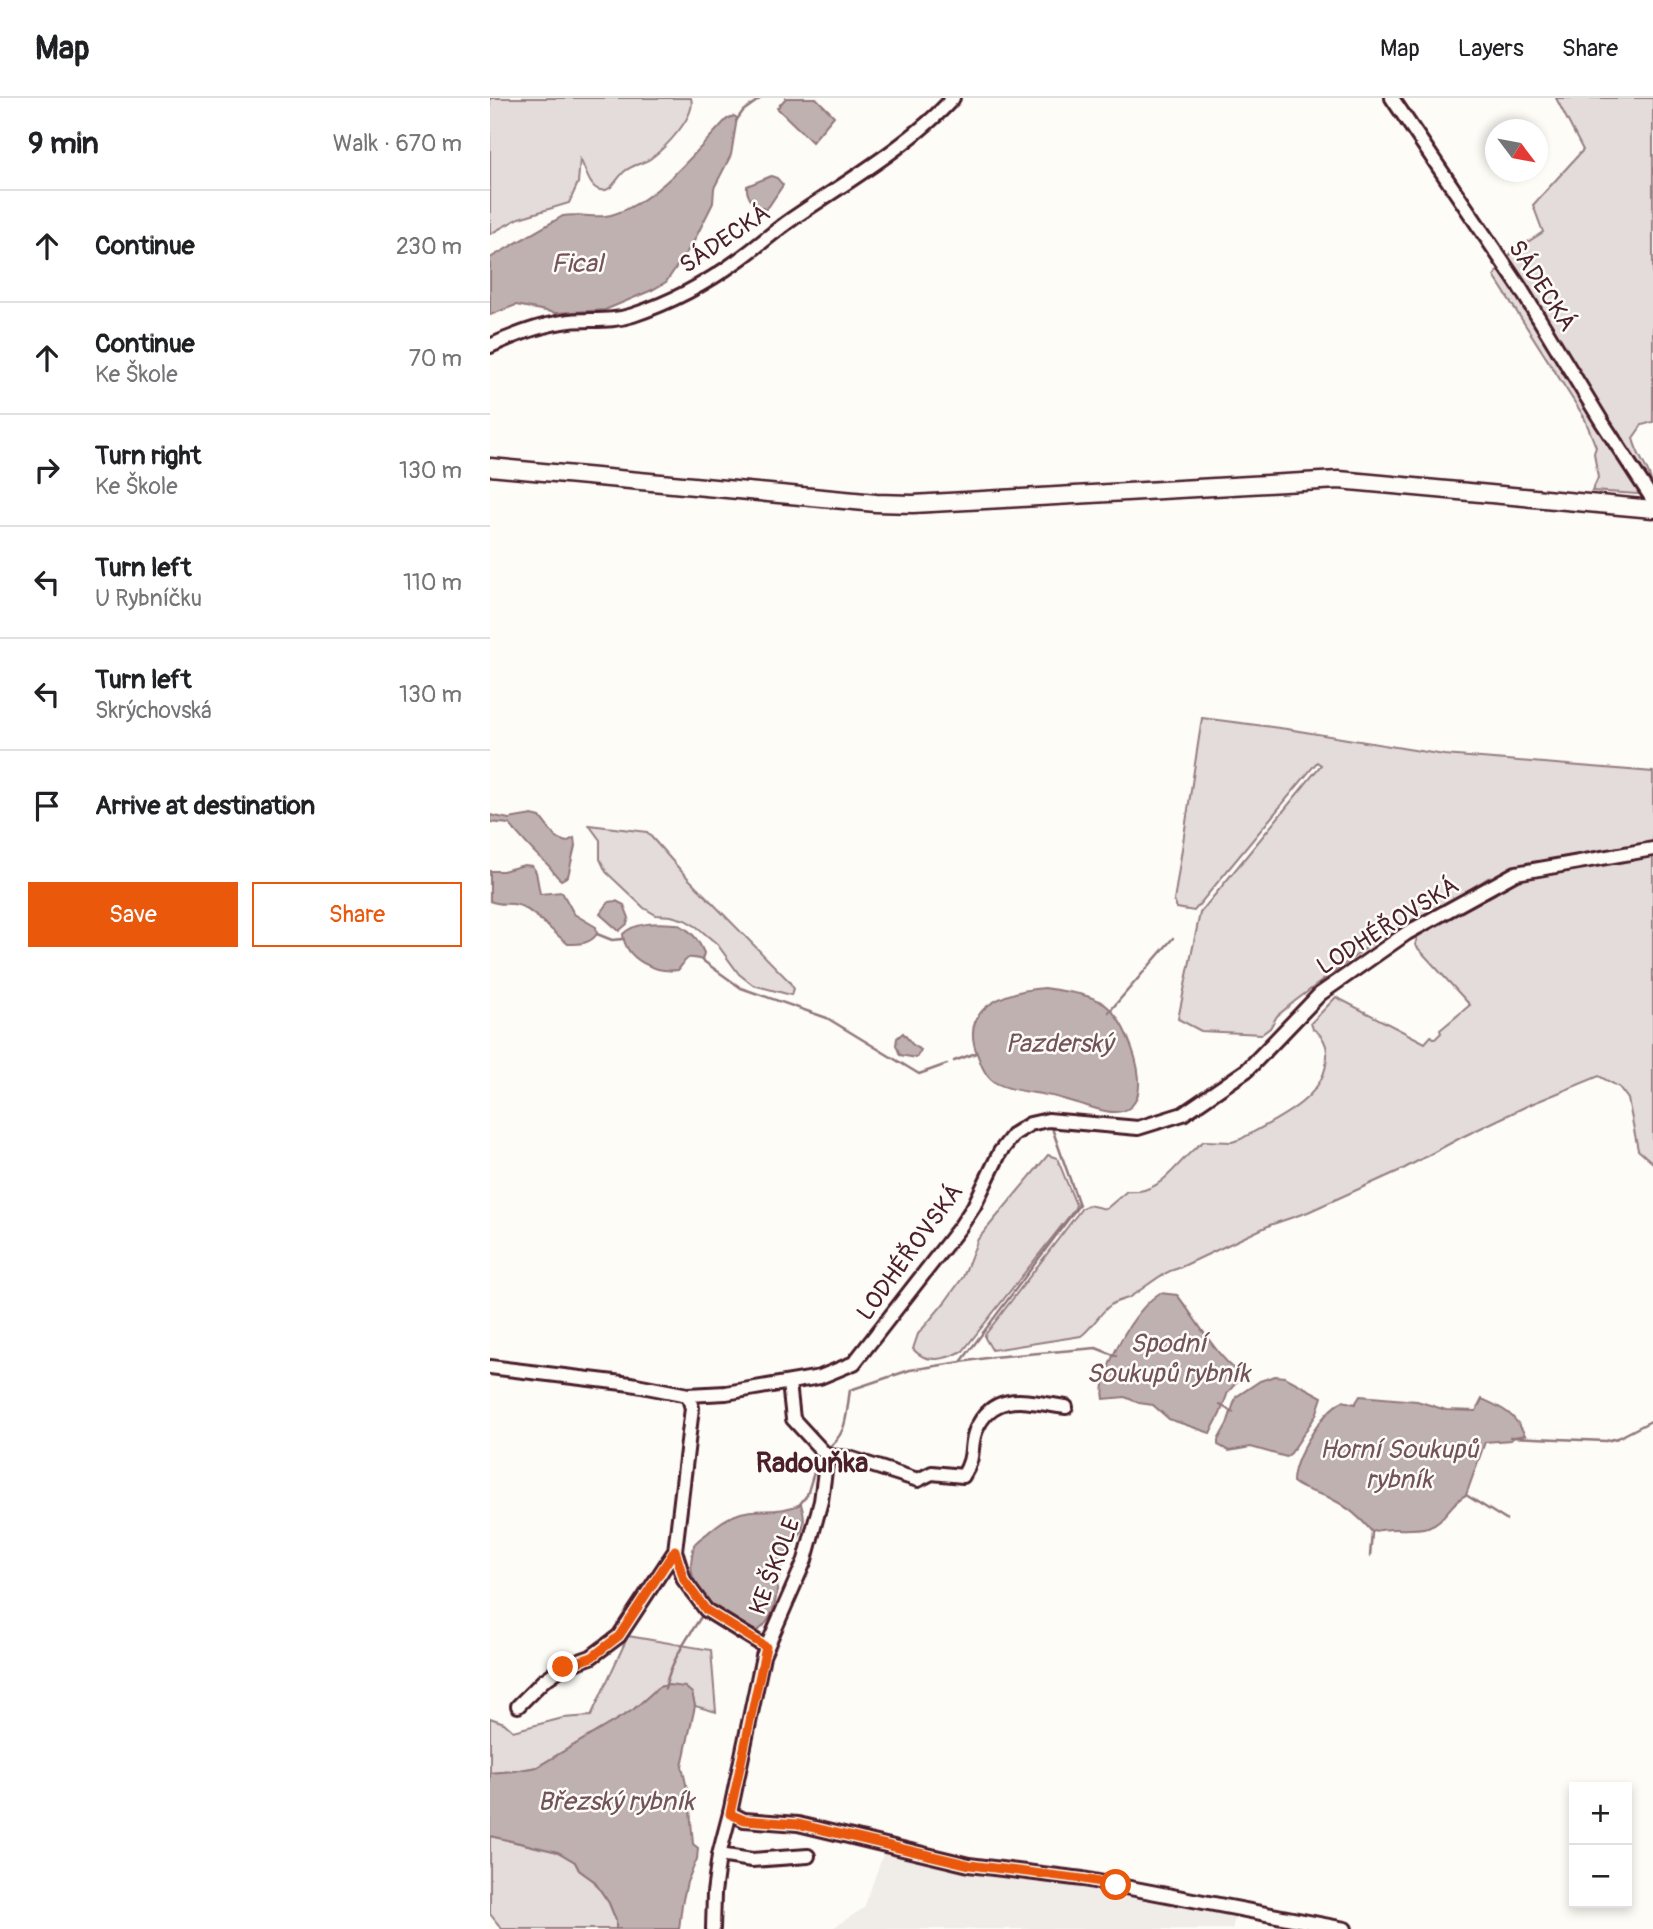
<!DOCTYPE html>
<meta charset="utf-8">
<style>
:root{--surface:#fff;--page:#f2f2f2;--text:#202124;--muted:#757577;--line:#e0e0e0;--accent:#ea580c}
body{margin:0;font-family:Pangolin,sans-serif;background:var(--page);color:var(--text)}
.controls{position:absolute;right:21px;bottom:21px;display:grid;overflow:hidden;border-radius:0px;box-shadow:0 4px 10px #0003}
.controls button{width:63px;height:63px;display:grid;place-items:center;padding:0;border:0;border-bottom:2px solid var(--line);background:var(--surface);color:var(--text);font:35px sans-serif}
.compass{position:absolute;left:995px;top:21px;width:63px;height:63px;border-radius:50%;background:var(--surface);box-shadow:0 4px 10px #0003;rotate:122deg}
.stop{position:absolute;width:21px;height:21px;margin:-16px;border:5px solid #ea580c;border-radius:50%;background:#fff}
.stop.end{background:#ea580c;border-color:#fff;box-shadow:0 2px 7px #0008}
.list{margin:0;padding:0;list-style:none}
h2{display:flex;justify-content:space-between;align-items:center;height:91px;margin:0;padding:0 28px;font-size:30px}
h2 small{font-size:23px;font-weight:400;color:var(--muted)}
.list li{display:grid;grid-template-columns:46px 1fr auto;gap:21px;align-items:center;box-sizing:border-box;height:112px;padding:0 28px;border-top:2px solid var(--line)}
.list b{display:block;font-size:26px;white-space:nowrap}
.list p{margin:0;font-size:23px;white-space:nowrap;color:var(--muted)}
.list em{font-size:23px;font-style:normal;color:var(--muted)}
.actions{display:flex;gap:14px;padding:21px 28px}
.actions a{flex:1;padding:16px 0;border:2px solid var(--accent);border-radius:0px;text-align:center;font-size:24px;color:var(--accent)}
.actions .main{background:var(--accent);color:#fff}
.icon{flex:none;width:38px;height:38px;fill:none;stroke:currentColor;stroke-width:2;stroke-linecap:round;stroke-linejoin:round}
.map{position:relative;flex:none;width:1163px;height:1831px;overflow:hidden}
header{display:flex;align-items:center;gap:42px;box-sizing:border-box;height:98px;padding:0 35px;background:var(--surface);border-bottom:2px solid var(--line)}
header strong{font-size:33px}
nav{display:flex;gap:38px;margin-inline-start:auto;font-size:24px}
main{display:flex}
aside{flex:1;background:var(--surface)}
.map>svg:first-child{display:block}
.built{fill:#f0ece8}
.green{fill:#e3dcda;stroke:#967e82;stroke-width:2}
.water{fill:#c0b1b1;stroke:#91777b;stroke-width:2}
.lines{fill:none;stroke-linecap:round;stroke-linejoin:round}
.stream{stroke:#91777b;stroke-width:2.5}
.minor-casing{stroke:#4a1f2b;stroke-width:18}
.major-casing{stroke:#4a1f2b;stroke-width:21}
.minor{stroke:#fdfcf7;stroke-width:12}
.major{stroke:#fdfcf7;stroke-width:16}
.route{stroke:#ea580c;stroke-width:9}
.labels{text-anchor:middle;dominant-baseline:central;stroke-width:5;stroke-linejoin:round;paint-order:stroke}
.street-label{font-size:24px;fill:#4a1f2b;stroke:#fdfcf7}
.water-label{font-size:26px;font-style:italic;fill:#73525a;stroke:#fdfcf7}
.quarter-label{font-size:28px;font-weight:bold;fill:#4a1f2b;stroke:#fdfcf7}
</style>
<header>
<strong>Map</strong>
<nav><a>Map</a><a>Layers</a><a>Share</a></nav>
</header>
<main>
<aside>
<h2>9 min<small>Walk · 670 m</small></h2>
<ul class="list">
<li><svg class="icon" aria-label="ahead" viewBox="0 0 24 24"><path d="M12 20V5M6 11l6-6 6 6"/></svg><div><b>Continue</b></div><em>230 m</em></li>
<li><svg class="icon" aria-label="ahead" viewBox="0 0 24 24"><path d="M12 20V5M6 11l6-6 6 6"/></svg><div><b>Continue</b><p>Ke Škole</p></div><em>70 m</em></li>
<li><svg class="icon" aria-label="right" viewBox="0 0 24 24"><path d="M7 20v-9h11M14 6l5 5-5 5"/></svg><div><b>Turn right</b><p>Ke Škole</p></div><em>130 m</em></li>
<li><svg class="icon" aria-label="left" viewBox="0 0 24 24"><path d="M17 20v-9H6M10 6l-5 5 5 5"/></svg><div><b>Turn left</b><p>U Rybníčku</p></div><em>110 m</em></li>
<li><svg class="icon" aria-label="left" viewBox="0 0 24 24"><path d="M17 20v-9H6M10 6l-5 5 5 5"/></svg><div><b>Turn left</b><p>Skrýchovská</p></div><em>130 m</em></li>
<li><svg class="icon" aria-label="arrive" viewBox="0 0 24 24"><path d="M6 21V4h12l-3 4 3 4H6"/></svg><div><b>Arrive at destination</b></div></li>
</ul>
<div class="actions"><a class="main">Save</a><a>Share</a></div>
</aside>
<div class="map">
<svg width="1163" height="1831" viewBox="0 0 1163 1831">
<rect width="100%" height="100%" fill="#fdfcf7"/>
<filter id="ink" filterUnits="userSpaceOnUse"><feTurbulence type="fractalNoise" baseFrequency=".0143" numOctaves="2"/><feDisplacementMap in="SourceGraphic" scale="14" xChannelSelector="R" yChannelSelector="G"/><feConvolveMatrix kernelMatrix="1 2 1 2 8 2 1 2 1" color-interpolation-filters="sRGB"/></filter>
<g filter="url(#ink)">
<polygon class="built" points="395,1751 591,1785 747,1812 742,1831 341,1831 374,1810"/>
<g class="green">
<path d="M0,0h201c6,18 -27,51 -41,61 -8,5 -18,6 -25,12 -8,6 -13,22 -25,19 -11,-2 -15,-23 -20,-31l-2,24 -9,20 -50,15 -29,16z"/>
<path d="M1066,0h97v324l-11,3 -9,13c5,23 20,32 20,57l-61,-4 6,-13 -4,-25 2,-6 -12,-30 -90,-141 18,-24 31,-20 -10,-27 50,-55z"/>
<path d="M712,620l85,11 157,26 209,17v391l-15,-13 -10,-51 -9,-12 -20,-11 -70,29 -67,32 -59,32 -95,43 -38,13 -91,43c-20,5 -33,20 -51,30 -5,2 -11,3 -16,6 -12,8 -19,23 -31,32l-89,14 -7,-12v-3l97,-127 6,-3 18,4 21,-18c37,4 48,-30 77,-50l28,1 9,-3c33,-19 85,-39 86,-83 1,-11 -5,-22 -14,-27l-2,-6 25,-26 89,46 6,-7 4,3 6,-6 -1,-3 30,-25 -55,-60 3,-10 77,-41 -7,-16 -42,26 -57,27 -94,70 -18,15 -7,12 -8,6 -61,-3 -23,-12 22,-106 121,-148 -4,-3 -123,149 -17,-3 -3,-7z"/>
<polygon points="99,727 157,734 193,775 299,883 304,891 301,897 263,887 249,876 227,846 207,829 195,822 181,818 166,817 154,810 116,774 110,761 110,742"/>
<path d="M558,1057l9,3 19,47 -2,5 -111,141c-17,8 -36,14 -50,-2l5,-15 27,-32 18,-25 15,-38z"/>
<polygon points="138,1538 221,1552 226,1614 205,1608 202,1595 178,1587 169,1589 143,1612 47,1669 25,1673 0,1675 0,1620 14,1625 23,1633 73,1620 101,1618"/>
<polygon points="0,1738 68,1754 85,1764 89,1772 104,1783 119,1805 126,1822 126,1831 12,1831 0,1816"/>
</g>
<g class="water">
<polygon points="296,0 326,0 344,18 322,44 287,10"/>
<path d="M244,18l3,2 -6,37 -17,33 -1,15 -20,40 -27,39 -14,8 -47,20 -49,3 -40,-8 -26,10v-57l73,-42c16,-3 32,3 48,-1 45,-12 85,-64 116,-96z"/>
<path d="M281,78l6,2 6,7 -14,21 -3,3c-11,-2 -20,-11 -19,-23z"/>
<path d="M0,717l19,4 23,-4 8,2 16,21 10,4 8,-4 1,8 -7,30 -7,4c-7,-5 -9,-12 -15,-17 -14,-11 -25,-26 -37,-39l-19,-2z"/>
<path d="M34,767l8,1 4,6 4,22 22,-2 12,22 22,13 1,7c-7,10 -17,10 -29,10 -12,-9 -37,-36 -50,-39 -11,-3 -17,1 -28,-4v-30h13z"/>
<polygon points="126,803 134,807 139,820 137,826 129,833 110,816 119,804"/>
<path d="M187,826c14,6 21,15 27,29l-2,7c-17,-5 -14,-2 -24,10 -22,3 -53,-10 -55,-36 13,-13 37,-11 54,-10z"/>
<path d="M555,890c20,4 50,5 65,21 25,26 56,121 -13,100 -13,-4 -27,-8 -41,-12 -19,-5 -44,-5 -62,-15 -8,-5 -13,-17 -16,-26 -21,-49 28,-65 67,-68z"/>
<polygon points="413,935 422,946 431,952 426,960 410,957 406,947 407,940"/>
<path d="M670,1195l17,2c16,19 46,73 67,79l-16,18 -8,22 -10,19 -41,-14 -16,-14 -14,-2 -14,-6 -21,2c-6,-29 32,-92 56,-106z"/>
<polygon points="785,1278 795,1279 832,1299 826,1317 801,1355 796,1359 761,1349 739,1353 728,1347 728,1342 737,1326 746,1299 770,1283"/>
<path d="M870,1298l57,5 29,9 30,1 6,-12c22,10 32,14 43,36l-11,2 -3,3 -26,2 -19,53c-16,7 -20,26 -38,32 -18,5 -39,-1 -56,5 -11,-14 -27,-27 -44,-35 -12,-5 -24,-6 -35,-15 0,-23 29,-71 50,-81l12,3z"/>
<path d="M311,1406c3,10 4,17 1,27 -4,10 -12,15 -16,23 -14,25 -2,60 -29,77 -31,-10 -72,-40 -65,-75 0,-1 2,-10 2,-11 3,-5 12,-10 16,-14 7,-6 14,-12 23,-15 23,-11 42,0 68,-12z"/>
<polygon points="178,1587 195,1589 202,1595 205,1608 192,1668 199,1700 203,1746 208,1750 207,1761 197,1784 192,1806 189,1831 126,1831 126,1822 119,1805 104,1783 89,1772 85,1764 68,1754 0,1738 0,1675 25,1673 47,1669 143,1612 169,1589"/>
</g>
<g class="lines">
<g class="stream">
<polyline points="246,23 253,13 271,0"/>
<polyline points="107,836 122,842 133,841"/>
<polyline points="212,862 251,890 337,920 429,976 457,966"/>
<polyline points="619,914 683,840"/>
<polyline points="464,963 486,955"/>
<polyline points="471,1264 589,1107 563,1033 563,1028"/>
<polyline points="730,1307 743,1314"/>
<polyline points="1020,1339 1116,1343 1128,1340 1163,1322"/>
<path d="M336,1351c22,-14 20,-35 24,-59l60,-20 83,-13 103,-9 20,8"/>
<polyline points="976,1397 1016,1422"/>
<polyline points="310,1406 317,1397 329,1358"/>
<polyline points="880,1458 882,1434"/>
<path d="M175,1591c5,-27 23,-52 38,-75"/>
</g>
<g class="minor-casing">
<g id="minor">
<polyline points="902,0 1029,188 1112,324 1163,402"/>
<path d="M0,248c26,-12 52,-22 80,-25 22,-2 42,1 63,-6 36,-12 74,-32 104,-54 19,-13 36,-29 55,-42 51,-35 120,-75 161,-121"/>
<polyline points="0,1269 141,1286 198,1297 236,1295 330,1279 364,1265 470,1129 484,1108 510,1054 524,1036 540,1026 558,1022 648,1030 693,1016 757,972 830,896 917,835 1026,775 1163,751"/>
<polyline points="198,1297 202,1310 185,1453 194,1482 216,1512 276,1549"/>
<path d="M337,1358l22,2 69,22 14,-7 31,3c13,-20 6,-29 13,-46 18,-42 55,-27 90,-23"/>
<polyline points="28,1608 53,1583 73,1569 101,1559 129,1538 185,1453"/>
<polyline points="240,1715 254,1722 308,1726 479,1767 593,1781 855,1831"/>
<polyline points="229,1757 262,1762 318,1758"/>
<polyline points="223,1831 224,1795 229,1757 240,1715 273,1558 315,1462 331,1403 337,1358 303,1321 299,1285"/>
</g>
</g>
<g class="major-casing">
<polyline id="major" points="0,369 386,405 423,406 849,382 1163,411"/>
</g>
<use href="#minor" class="minor"/>
<use href="#major" class="major"/>
</g>
</g>
<g class="lines" filter="url(#ink)">
<polyline class="route" points="73,1569 102,1559 129,1538 185,1452 194,1482 216,1512 276,1549 240,1716 254,1722 308,1726 480,1767 593,1781 626,1787"/>
</g>
<g class="labels">
<g class="street-label">
<text transform="translate(235 141) rotate(-34)">SÁDECKÁ</text>
<text transform="translate(1052 188) rotate(57)">SÁDECKÁ</text>
<text transform="translate(898 828) rotate(-32)">LODHÉŘOVSKÁ</text>
<text transform="translate(420 1154) rotate(-54)">LODHÉŘOVSKÁ</text>
<text transform="translate(285 1468) rotate(-69)">KE ŠKOLE</text>
</g>
<g class="water-label">
<text x="87" y="166">Fical</text>
<text x="569" y="946">Pazderský</text>
<text x="678" y="1246">Spodní<tspan x="678" dy="30">Soukupů rybník</tspan></text>
<text x="909" y="1352">Horní Soukupů<tspan x="909" dy="30">rybník</tspan></text>
<text x="126" y="1704">Březský rybník</text>
</g>
<g class="quarter-label">
<text x="322" y="1365">Radouňka</text>
</g>
</g>
</svg>
<div class="controls">
<button>+</button>
<button>−</button>
</div>
<svg class="compass" viewBox="-18 -18 36 36"><path d="M0-13l5 13h-10z" fill="#e53935"/><path d="M0 13l5-13h-10z" fill="#757577"/></svg>
<div class="stop" style="left:626px;top:1787px"></div>
<div class="stop end" style="left:73px;top:1569px"></div>
</div>
</main>
